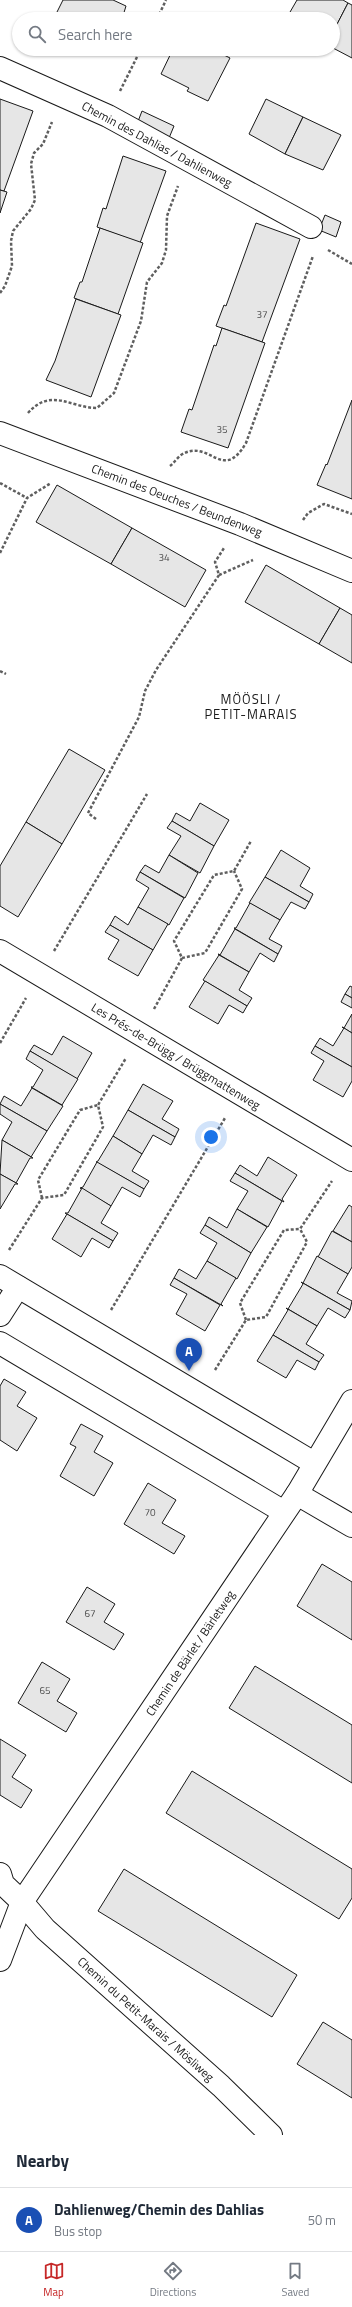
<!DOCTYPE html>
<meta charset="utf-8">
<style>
:root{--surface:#fff;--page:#f2f2f3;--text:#1f2937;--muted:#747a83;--line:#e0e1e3;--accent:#c62828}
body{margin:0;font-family:"Titillium Web",sans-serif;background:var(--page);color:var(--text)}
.you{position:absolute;left:211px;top:1137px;width:14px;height:14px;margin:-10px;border:3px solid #fff;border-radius:50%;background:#1a73e8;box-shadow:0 0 0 6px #1a73e833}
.badge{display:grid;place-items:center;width:26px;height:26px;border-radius:50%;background:var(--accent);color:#fff;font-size:13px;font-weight:700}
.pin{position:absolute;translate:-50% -33px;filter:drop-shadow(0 1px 2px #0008)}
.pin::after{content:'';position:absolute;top:21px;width:14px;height:12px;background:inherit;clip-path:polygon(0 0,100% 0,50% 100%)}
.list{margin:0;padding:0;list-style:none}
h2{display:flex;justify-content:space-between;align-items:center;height:52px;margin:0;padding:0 16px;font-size:17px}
h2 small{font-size:13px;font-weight:400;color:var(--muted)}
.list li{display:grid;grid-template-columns:26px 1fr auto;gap:12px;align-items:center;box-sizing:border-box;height:64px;padding:0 16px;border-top:1px solid var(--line)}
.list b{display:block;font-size:15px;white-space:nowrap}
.list p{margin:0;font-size:13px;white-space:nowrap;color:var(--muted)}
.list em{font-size:13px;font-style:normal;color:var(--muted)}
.icon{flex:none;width:22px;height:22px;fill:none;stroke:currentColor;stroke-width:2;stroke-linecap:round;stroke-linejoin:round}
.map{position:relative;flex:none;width:352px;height:2135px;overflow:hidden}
.search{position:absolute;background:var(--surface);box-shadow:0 1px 3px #0004;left:12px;right:12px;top:12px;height:44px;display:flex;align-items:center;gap:10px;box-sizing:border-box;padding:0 14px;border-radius:22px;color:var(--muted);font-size:15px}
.sheet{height:116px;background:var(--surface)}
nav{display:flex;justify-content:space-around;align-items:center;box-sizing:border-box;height:56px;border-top:1px solid var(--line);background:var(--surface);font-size:11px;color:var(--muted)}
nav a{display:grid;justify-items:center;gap:2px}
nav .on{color:var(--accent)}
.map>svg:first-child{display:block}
.building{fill:#e6e6e6;stroke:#1a1a1a}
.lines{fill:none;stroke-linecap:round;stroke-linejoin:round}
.minor-casing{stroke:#1a1a1a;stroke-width:24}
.path{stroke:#5f5f5f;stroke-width:2.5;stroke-dasharray:3 2;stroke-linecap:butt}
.minor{stroke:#fff;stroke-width:22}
.labels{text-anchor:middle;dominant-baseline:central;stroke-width:3;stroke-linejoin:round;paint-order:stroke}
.number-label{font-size:10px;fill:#4d4d4d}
.street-label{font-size:12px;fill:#1a1a1a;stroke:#fff}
.neighbourhood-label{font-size:13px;letter-spacing:1px;fill:#1a1a1a;stroke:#fff}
</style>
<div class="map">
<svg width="352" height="2135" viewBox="0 0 352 2135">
<rect width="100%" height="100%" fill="#fff"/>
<g class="building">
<polygon points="63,0 113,0 126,6 122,19 62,19 55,16"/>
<polygon points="297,0 343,0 348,3 333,32 333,19 286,19"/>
<polygon points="348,3 352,5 352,58 333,48 333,32"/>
<polygon points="173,49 212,49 230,58 208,101 187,91 189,88 161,74"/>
<polygon points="0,99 33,111 4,191 0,190"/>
<polygon points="266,99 303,117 285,154 249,134"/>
<polygon points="142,111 174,126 169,138 137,124"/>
<polygon points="303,117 341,135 323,170 285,154"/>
<polygon points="123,156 166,171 140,243 97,227 103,208 106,209"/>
<polygon points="0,190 7,192 0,213"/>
<polygon points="325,215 341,222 336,237 319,230"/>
<polygon points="256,223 300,239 262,342 216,326 224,305 226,306"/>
<polygon points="100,228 143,243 118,314 74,298 80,282 82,282"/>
<polygon points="76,299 121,315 91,397 46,380 55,361"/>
<polygon points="222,328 265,343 228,448 181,432 189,409 192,410 214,345 216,346"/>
<polygon points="352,400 352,499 317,485 326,464 327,465"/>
<polygon points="57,485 132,528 111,564 36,522"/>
<polygon points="132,528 206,570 185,607 111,564"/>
<polygon points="266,565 340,608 319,644 245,602"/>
<polygon points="340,608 352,615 352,663 319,644"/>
<polygon points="69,749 105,770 62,844 26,822"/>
<polygon points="200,803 229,820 214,846 172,821 176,813 190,821"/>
<polygon points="172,821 214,846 200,873 169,855 181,836 167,828"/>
<polygon points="26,822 62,844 18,917 0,906 0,866"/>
<polygon points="281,850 310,868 300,886 313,894 309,902 265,877"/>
<polygon points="169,855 198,873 185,898 140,872 145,865 159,873"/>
<polygon points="140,872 184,898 169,925 138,907 149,888 136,880"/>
<polygon points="265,877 309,902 305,909 291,902 280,920 249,903"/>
<polygon points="250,903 280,920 269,939 282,946 278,954 234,928 236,928"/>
<polygon points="138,907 168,924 153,950 110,925 115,916 128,925"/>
<polygon points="110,925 153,950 138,976 108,959 119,940 105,932"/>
<polygon points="235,929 278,954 274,962 260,953 249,972 218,954 220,955"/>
<polygon points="219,955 249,972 239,990 252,998 247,1006 203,980"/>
<polygon points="205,981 247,1006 243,1013 229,1005 218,1024 189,1007"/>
<polygon points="350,986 352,987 352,998 345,994"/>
<polygon points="345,994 352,998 352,1008 341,1002"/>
<polygon points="352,1014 352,1033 342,1027 344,1028"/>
<polygon points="344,1028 352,1033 352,1067 315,1046 320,1038 333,1046"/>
<polygon points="63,1036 92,1053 77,1079 30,1051 34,1045 52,1055"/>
<polygon points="315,1046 352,1067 352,1081 343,1097 313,1080 324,1061 311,1053"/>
<polygon points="30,1051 78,1079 62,1105 31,1087 33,1087 43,1070 26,1059"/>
<polygon points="143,1084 173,1101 162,1119 179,1129 175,1137 128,1110"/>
<polygon points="32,1088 63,1106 47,1131 0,1104 4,1096 21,1106"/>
<polygon points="0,1104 47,1131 31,1157 2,1140 12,1122 0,1114"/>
<polygon points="128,1110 175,1137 171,1145 153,1135 142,1154 113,1136"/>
<polygon points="113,1136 142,1154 132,1171 149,1181 144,1189 96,1162 98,1161"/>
<polygon points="2,1140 33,1158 30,1158 16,1183 0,1174"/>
<polygon points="268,1157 297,1175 282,1199 284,1202 235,1173 240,1165 257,1176"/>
<polygon points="97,1162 144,1189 140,1197 122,1187 111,1206 80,1188 83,1187"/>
<polygon points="235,1173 282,1201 268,1227 237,1209 248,1191 230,1181"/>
<polygon points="0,1174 18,1184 15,1184 0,1209"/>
<polygon points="82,1188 111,1206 101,1223 118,1233 113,1241 65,1213 68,1213"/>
<polygon points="349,1205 352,1207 352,1242 333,1231"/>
<polygon points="237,1209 267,1227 251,1253 205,1225 209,1217 227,1228"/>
<polygon points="67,1214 113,1241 109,1248 92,1238 81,1257 52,1239"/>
<polygon points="205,1225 251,1253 237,1279 207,1261 217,1243 200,1233"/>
<polygon points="332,1231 352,1242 352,1267 348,1274 318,1257"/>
<polygon points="317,1256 348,1274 337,1293 352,1301 350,1310 303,1283"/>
<polygon points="207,1261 236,1278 221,1304 223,1306 174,1278 179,1269 196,1279"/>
<polygon points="174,1278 220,1305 205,1331 176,1314 187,1294 170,1285"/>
<polygon points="301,1282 350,1310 345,1318 328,1308 317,1326 288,1309 303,1284"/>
<polygon points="286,1308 317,1326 306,1344 324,1355 319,1362 273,1335 288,1310"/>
<polygon points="273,1335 319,1362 315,1370 297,1360 286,1378 257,1361"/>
<polygon points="4,1379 26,1392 17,1406 37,1418 17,1451 0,1440 0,1386"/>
<polygon points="81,1424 103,1436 94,1452 113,1463 94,1496 60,1476 76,1447 70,1444"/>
<polygon points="148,1483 176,1500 162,1523 185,1536 174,1554 124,1524"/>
<polygon points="322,1564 352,1582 352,1640 297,1606"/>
<polygon points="87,1587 115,1604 104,1622 124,1634 114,1650 66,1622"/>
<polygon points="42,1662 70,1679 57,1701 77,1713 66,1732 18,1703"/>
<polygon points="255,1666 352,1725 352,1783 229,1708"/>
<polygon points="0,1739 26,1755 12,1777 32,1790 21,1808 0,1795"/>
<polygon points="192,1771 352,1869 352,1898 339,1919 166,1813"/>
<polygon points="124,1869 297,1975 272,2017 98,1911"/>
<polygon points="323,2022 352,2040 352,2098 297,2064"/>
</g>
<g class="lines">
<g class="minor-casing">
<g id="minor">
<polyline points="0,68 108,116 311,227"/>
<polyline points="0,433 240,524 352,571"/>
<polyline points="0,951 352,1160"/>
<polyline points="0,1276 314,1463"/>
<polyline points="0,1315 18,1287"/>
<polyline points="0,1343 284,1512"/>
<polyline points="297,1494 352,1526"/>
<polyline points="0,1874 3,1884 22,1902 45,1929 221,2086 271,2135"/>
<polyline points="0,1960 22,1902 297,1494 352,1401"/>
</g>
</g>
<g class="path">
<polyline points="157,19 166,0"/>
<polyline points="120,91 141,49"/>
<polyline points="328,250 352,264"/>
<polyline points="0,293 5,286 12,266 11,241 13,231 31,209 35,200 31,164 34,153 43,144 52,122"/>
<path d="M28,413c23,-26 43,-5 69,-5l17,-15 27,-72 6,-39 15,-19 4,-13 1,-34 11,-30"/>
<path d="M170,466c4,-3 7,-8 11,-11 29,-18 41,29 65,-12l67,-187"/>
<polyline points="0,483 27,498"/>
<polyline points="303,520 308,513 324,504 352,514"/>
<polyline points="0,553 27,498 51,483"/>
<polyline points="219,575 253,560"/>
<polyline points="0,671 6,674"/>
<polyline points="96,819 88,813 139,717 145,691 156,670 219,575 215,562 224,548"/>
<polyline points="54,951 147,794"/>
<polyline points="182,958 205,953 242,889 234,871"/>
<polyline points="154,1009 182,958 174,941 214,875 234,871 251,841"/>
<polyline points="0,1043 26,998"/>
<polyline points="42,1198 38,1180 80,1110 98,1105"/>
<polyline points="9,1250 42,1198 64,1195 103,1127 98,1105 126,1058"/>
<polyline points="111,1310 225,1118"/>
<polyline points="246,1320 240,1303 284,1230 300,1229"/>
<polyline points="215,1370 246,1320 266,1317 307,1242 300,1229 332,1181"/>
</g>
<use href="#minor" class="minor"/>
</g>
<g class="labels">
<g class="number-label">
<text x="262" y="314">37</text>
<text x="222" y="429">35</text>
<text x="164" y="557">34</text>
<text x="150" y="1512">70</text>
<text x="90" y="1613">67</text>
<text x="45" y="1690">65</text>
</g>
<g class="street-label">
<text transform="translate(157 144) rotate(28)">Chemin des Dahlias / Dahlienweg</text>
<text transform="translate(177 500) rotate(21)">Chemin des Oeuches / Beundenweg</text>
<text transform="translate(176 1056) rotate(31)">Les Prés-de-Brügg / Brüggmattenweg</text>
<text transform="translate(190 1653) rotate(-56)">Chemin de Bärlet / Bärletweg</text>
<text transform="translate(146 2019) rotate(42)">Chemin du Petit-Marais / Mösliweg</text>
</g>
<g class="neighbourhood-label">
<text x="251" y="699">MÖÖSLI /<tspan x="251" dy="15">PETIT-MARAIS</tspan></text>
</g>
</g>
</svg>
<div class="you"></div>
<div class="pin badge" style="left:189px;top:1371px;background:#1a4fb4">A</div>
<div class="search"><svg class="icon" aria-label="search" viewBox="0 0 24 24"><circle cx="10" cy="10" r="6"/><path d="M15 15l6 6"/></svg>Search here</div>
</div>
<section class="sheet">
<h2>Nearby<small></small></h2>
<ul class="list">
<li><span class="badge" style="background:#1a4fb4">A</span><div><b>Dahlienweg/Chemin des Dahlias</b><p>Bus stop</p></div><em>50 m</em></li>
</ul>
</section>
<nav>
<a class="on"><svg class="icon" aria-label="map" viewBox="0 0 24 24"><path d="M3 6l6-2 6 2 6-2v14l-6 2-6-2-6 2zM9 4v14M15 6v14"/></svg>Map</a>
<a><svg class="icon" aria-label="directions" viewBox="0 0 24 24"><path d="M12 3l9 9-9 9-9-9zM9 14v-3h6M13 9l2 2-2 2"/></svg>Directions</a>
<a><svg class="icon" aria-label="saved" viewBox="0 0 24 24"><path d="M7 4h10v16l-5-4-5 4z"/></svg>Saved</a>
</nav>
